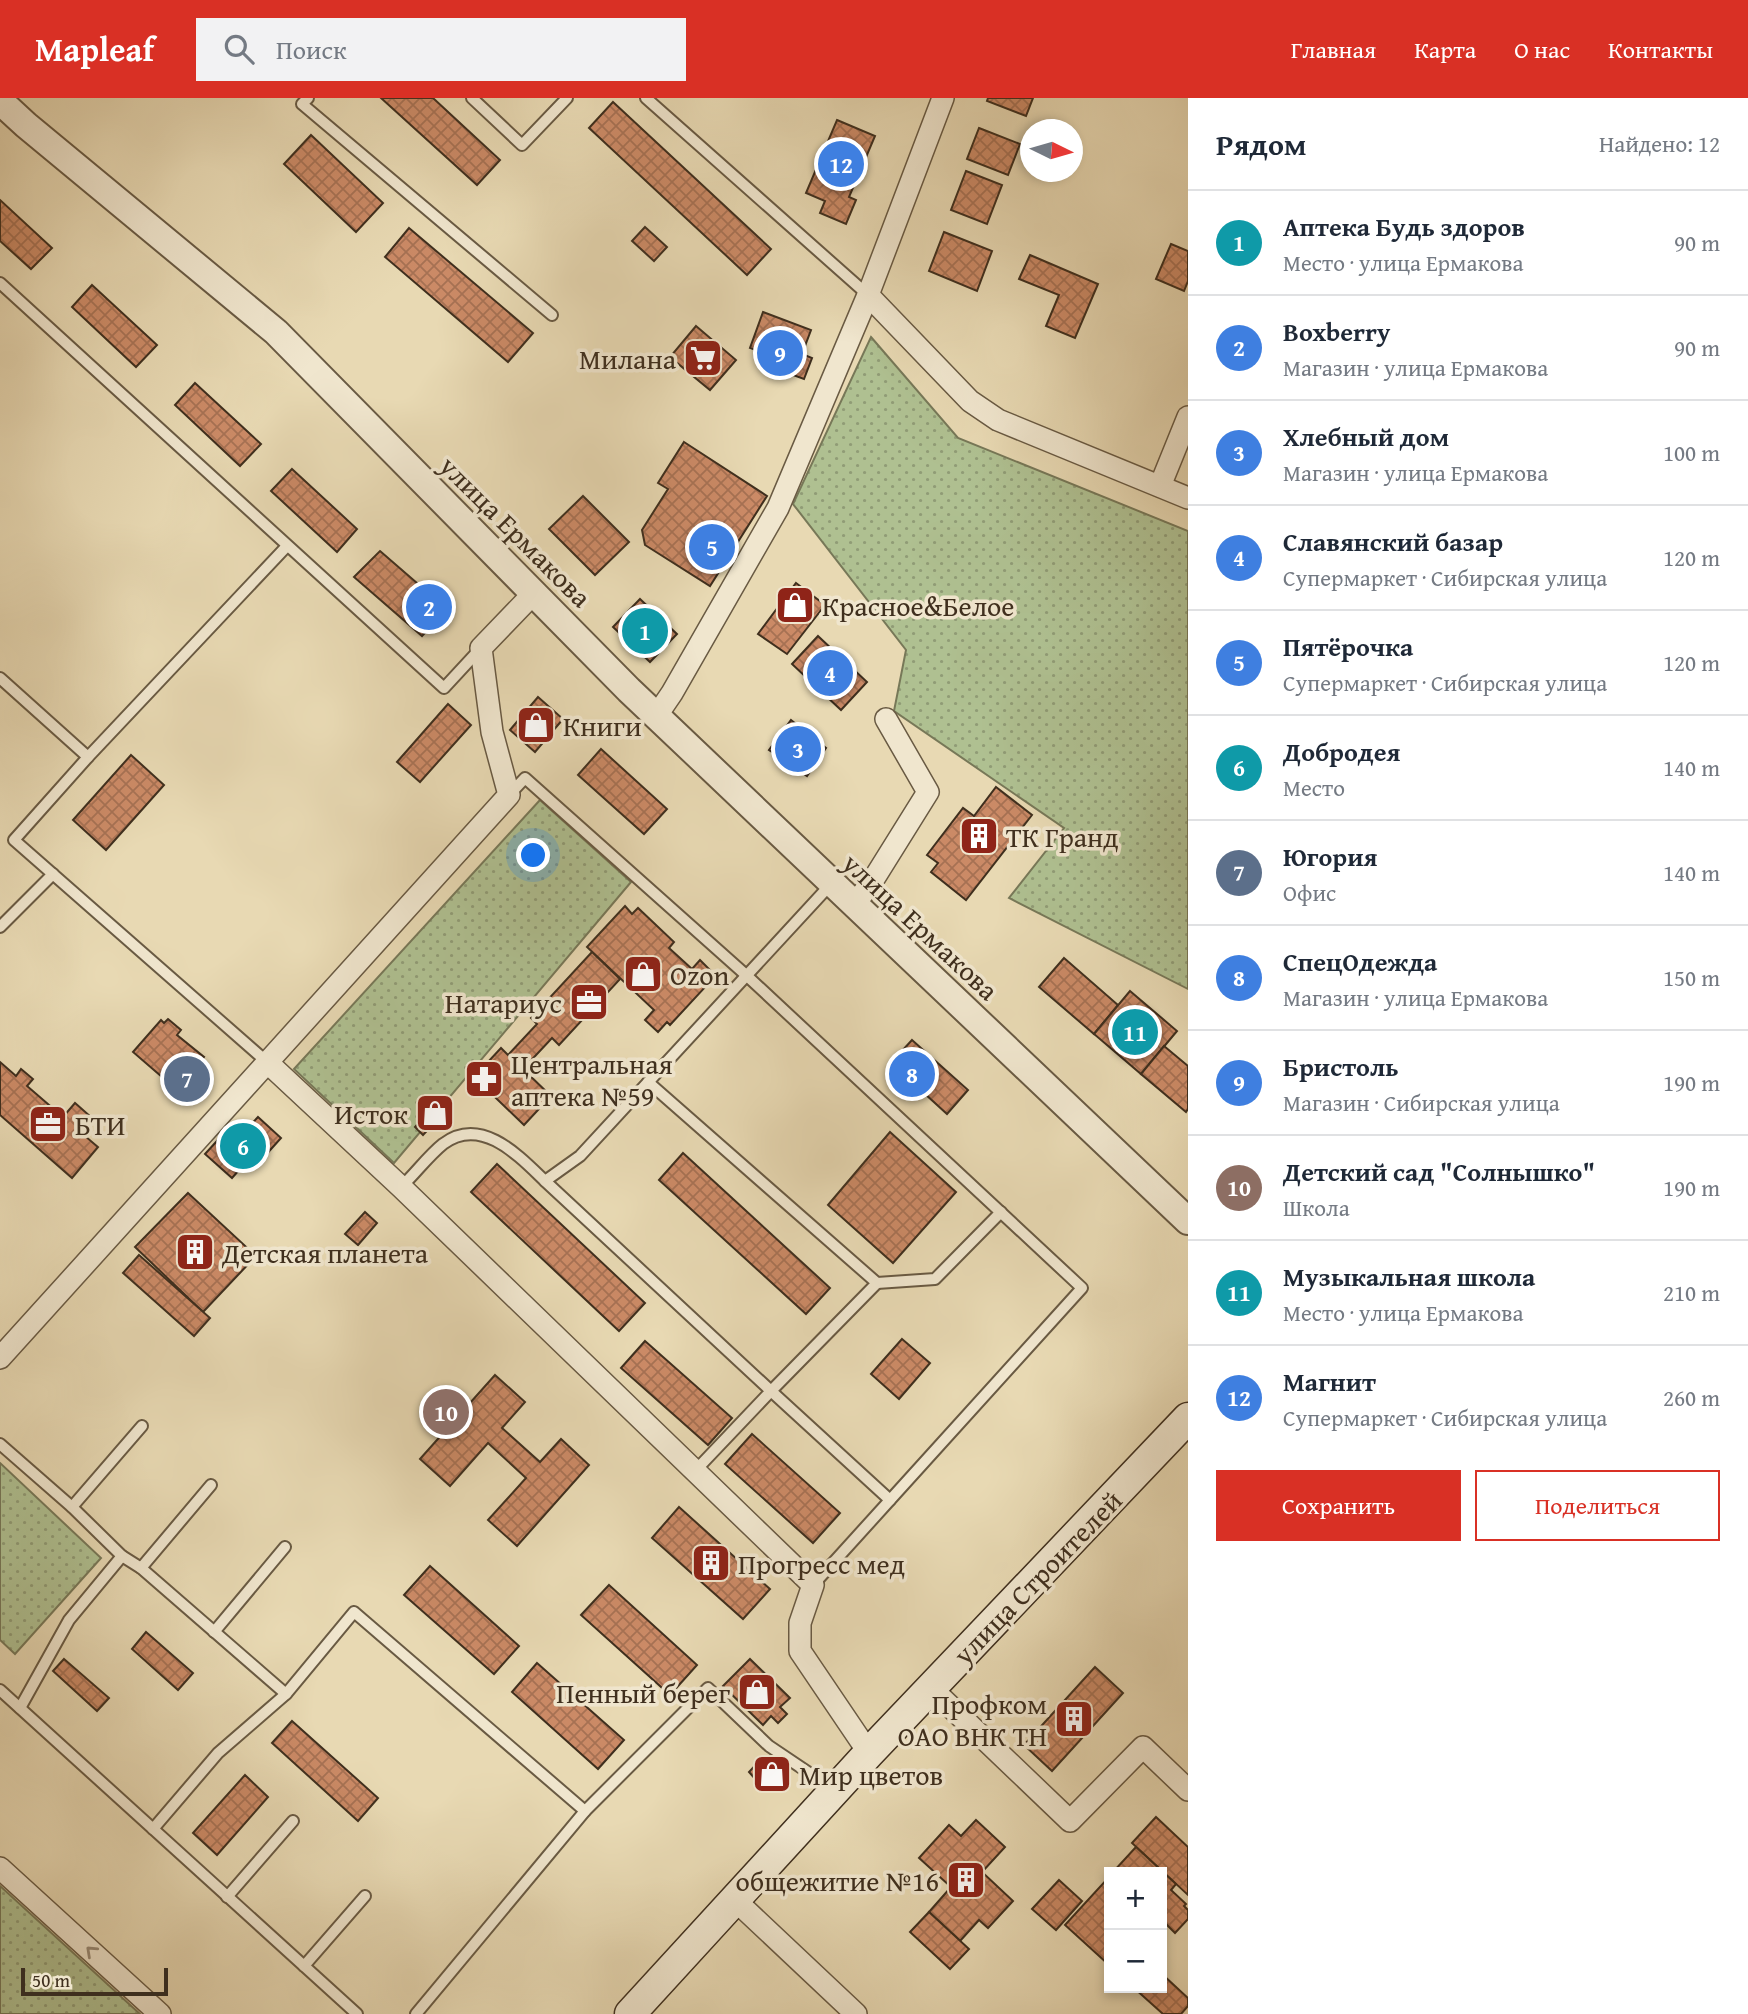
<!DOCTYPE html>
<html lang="ru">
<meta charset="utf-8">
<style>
:root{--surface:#fff;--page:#f2f2f3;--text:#1f2937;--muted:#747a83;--line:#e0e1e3;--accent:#d93025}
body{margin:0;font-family:"Gentium Book Plus",serif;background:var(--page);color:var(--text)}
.controls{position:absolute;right:21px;bottom:21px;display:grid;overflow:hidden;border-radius:0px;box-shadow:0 4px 10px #0003}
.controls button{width:63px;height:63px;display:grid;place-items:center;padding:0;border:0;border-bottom:2px solid var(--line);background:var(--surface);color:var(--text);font:35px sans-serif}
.compass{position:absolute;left:1020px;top:21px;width:63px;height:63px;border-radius:50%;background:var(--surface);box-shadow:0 4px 10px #0003;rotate:95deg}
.scale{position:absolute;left:21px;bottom:18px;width:147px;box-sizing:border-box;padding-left:7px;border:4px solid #3f2f1e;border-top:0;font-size:19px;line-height:24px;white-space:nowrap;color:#3f2f1e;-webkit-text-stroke:5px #f0e6ce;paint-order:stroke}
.you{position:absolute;left:534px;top:758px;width:24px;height:24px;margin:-18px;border:5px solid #fff;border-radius:50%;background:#1a73e8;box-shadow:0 0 0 10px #1a73e833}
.badge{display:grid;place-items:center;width:46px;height:46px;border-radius:50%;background:var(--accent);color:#fff;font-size:23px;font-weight:700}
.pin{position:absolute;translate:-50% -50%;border:4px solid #fff;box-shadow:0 2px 7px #0006}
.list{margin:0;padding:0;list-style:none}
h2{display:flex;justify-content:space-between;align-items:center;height:91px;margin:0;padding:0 28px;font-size:30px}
h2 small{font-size:23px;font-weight:400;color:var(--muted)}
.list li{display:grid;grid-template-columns:46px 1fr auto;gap:21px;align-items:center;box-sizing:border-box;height:105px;padding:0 28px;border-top:2px solid var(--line)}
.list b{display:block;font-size:26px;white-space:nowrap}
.list p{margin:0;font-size:23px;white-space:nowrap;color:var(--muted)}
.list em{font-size:23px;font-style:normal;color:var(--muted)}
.actions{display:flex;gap:14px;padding:21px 28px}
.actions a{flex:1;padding:16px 0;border:2px solid var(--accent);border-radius:0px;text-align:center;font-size:24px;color:var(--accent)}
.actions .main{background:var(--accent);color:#fff}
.icon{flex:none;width:38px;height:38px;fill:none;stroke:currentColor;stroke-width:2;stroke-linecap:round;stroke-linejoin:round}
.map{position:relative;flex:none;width:1188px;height:1916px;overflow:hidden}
header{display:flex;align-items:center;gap:42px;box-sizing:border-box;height:98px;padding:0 35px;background:var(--accent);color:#fff}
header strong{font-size:33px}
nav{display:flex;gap:38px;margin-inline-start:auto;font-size:24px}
.search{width:490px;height:63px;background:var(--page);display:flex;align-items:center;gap:18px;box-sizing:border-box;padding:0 24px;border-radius:0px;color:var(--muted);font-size:26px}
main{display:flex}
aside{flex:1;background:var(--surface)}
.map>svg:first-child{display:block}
.green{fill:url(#green-dots);stroke:#777858;stroke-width:2}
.building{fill:url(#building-cross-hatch);stroke:#3f2f1e;stroke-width:2}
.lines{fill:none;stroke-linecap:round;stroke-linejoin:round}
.service-casing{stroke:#695a43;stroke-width:14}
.minor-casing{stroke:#695a43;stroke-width:24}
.tertiary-casing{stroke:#695a43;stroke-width:30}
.secondary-casing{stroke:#3f2f1e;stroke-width:33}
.service{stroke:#f0e6ce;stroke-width:10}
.minor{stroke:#f0e6ce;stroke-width:21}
.tertiary{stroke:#f0e6ce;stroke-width:26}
.secondary{stroke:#f0e6ce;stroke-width:30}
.oneway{stroke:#988a76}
.labels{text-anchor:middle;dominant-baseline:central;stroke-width:7;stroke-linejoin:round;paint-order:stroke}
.poi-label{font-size:28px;fill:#3f2f1e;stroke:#f0e6ce;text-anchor:start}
.street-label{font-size:28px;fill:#3f2f1e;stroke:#f0e6ce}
</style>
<header>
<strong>Mapleaf</strong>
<div class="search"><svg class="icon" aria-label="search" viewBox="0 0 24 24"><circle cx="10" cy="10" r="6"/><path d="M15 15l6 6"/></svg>Поиск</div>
<nav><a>Главная</a><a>Карта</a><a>О нас</a><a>Контакты</a></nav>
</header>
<main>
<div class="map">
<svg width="1188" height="1916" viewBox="0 0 1188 1916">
<defs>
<pattern id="green-dots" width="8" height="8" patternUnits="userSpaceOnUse" patternTransform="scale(1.75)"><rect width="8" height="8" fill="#afc091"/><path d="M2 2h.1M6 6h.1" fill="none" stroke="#909c76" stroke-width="1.8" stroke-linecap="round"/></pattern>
<pattern id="building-cross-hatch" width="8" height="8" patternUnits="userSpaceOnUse" patternTransform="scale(1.75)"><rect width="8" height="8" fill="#cb8a66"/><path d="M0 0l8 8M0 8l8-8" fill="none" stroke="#a67153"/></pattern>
</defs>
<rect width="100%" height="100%" fill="#e8d9b3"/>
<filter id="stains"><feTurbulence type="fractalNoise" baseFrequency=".00286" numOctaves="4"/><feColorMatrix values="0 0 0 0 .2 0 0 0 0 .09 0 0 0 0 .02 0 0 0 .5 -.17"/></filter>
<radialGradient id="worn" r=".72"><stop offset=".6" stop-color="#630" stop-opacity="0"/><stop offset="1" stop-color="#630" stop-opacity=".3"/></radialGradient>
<g class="green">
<polygon points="871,239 958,340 1188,433 1188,891 1009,800 1064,730 894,613 906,552 793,406"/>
<polygon points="540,702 631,784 394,1065 294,971"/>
<polygon points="0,1365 101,1460 15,1556 0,1542"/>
<polygon points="0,1788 140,1916 0,1916"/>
</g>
<g class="building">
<polygon points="381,0 433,0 500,62 477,87"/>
<polygon points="988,0 1033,0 1026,18 987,3"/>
<polygon points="613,4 771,151 747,177 589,30"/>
<polygon points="837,22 875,38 849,99 856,102 846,126 820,115 825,103 806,95"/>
<polygon points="979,30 1020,46 1008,77 967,61"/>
<polygon points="311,37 383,105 356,134 284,66"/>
<polygon points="966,73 1002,87 987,126 951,112"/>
<polygon points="0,102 52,150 31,171 0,143"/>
<polygon points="645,129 667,149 654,163 632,143"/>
<polygon points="409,130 533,235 508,264 385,159"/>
<polygon points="944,134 992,153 977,193 929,173"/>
<polygon points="1171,146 1188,153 1188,183 1184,193 1156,181"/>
<polygon points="1030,157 1098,186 1075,240 1046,228 1059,197 1019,181"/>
<polygon points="92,187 157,247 136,269 72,209"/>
<polygon points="763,214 811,232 802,256 812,260 804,281 782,273 786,263 750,250"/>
<polygon points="696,228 736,262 710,292 670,259"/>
<polygon points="195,285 261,346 240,368 175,307"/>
<polygon points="684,344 767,398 710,488 645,447 642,432 668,391 658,385"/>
<polygon points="292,371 357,431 337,454 271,393"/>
<polygon points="583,398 629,444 595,477 549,431"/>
<polygon points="380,453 447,511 422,538 354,479"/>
<polygon points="796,485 825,507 787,556 758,536"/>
<polygon points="640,501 677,536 650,564 613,529"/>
<polygon points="818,538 867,584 841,612 792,566"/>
<polygon points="538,599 563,621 535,654 510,632"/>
<polygon points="448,606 471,627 420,684 397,664"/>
<polygon points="791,622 826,650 807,678 769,652"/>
<polygon points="601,651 667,711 644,736 578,677"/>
<polygon points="131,657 164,687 106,752 73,722"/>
<polygon points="996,689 1032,717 966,802 931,774 938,765 927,757 963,710 974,718"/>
<polygon points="625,808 632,816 638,810 674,844 669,850 692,871 700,862 712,874 704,883 708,886 670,927 667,924 658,934 645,922 654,912 587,849"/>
<polygon points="592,854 620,881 559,947 552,940 523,971 551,998 524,1027 474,979 501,950 508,957 537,926 531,920"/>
<polygon points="1064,860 1118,907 1094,936 1039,889"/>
<polygon points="1130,893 1177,933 1141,976 1094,936"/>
<polygon points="168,921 181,932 177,937 204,959 199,965 205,970 187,990 181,985 176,991 133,954 161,922 164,925"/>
<polygon points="912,942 968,992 947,1016 891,965"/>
<polygon points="1164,948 1188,968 1188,1011 1186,1014 1141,976"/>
<polygon points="0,964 16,978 21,971 33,981 27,988 63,1019 75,1005 91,1019 79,1033 98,1049 72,1080 0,1017"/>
<polygon points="438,1003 447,1011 423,1037 415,1029"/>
<polygon points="258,1019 281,1040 254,1070 247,1063 232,1080 205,1056 228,1031 238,1040"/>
<polygon points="890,1034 956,1094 893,1165 828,1107"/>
<polygon points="683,1055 830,1190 806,1216 659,1082"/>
<polygon points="497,1066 645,1205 619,1233 471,1094"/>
<polygon points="188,1095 256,1158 203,1214 135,1149"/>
<polygon points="365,1114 377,1125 358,1147 345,1136"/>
<polygon points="139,1157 210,1220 194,1238 123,1175"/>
<polygon points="902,1241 930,1265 899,1301 871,1276"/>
<polygon points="645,1243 732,1320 708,1347 621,1270"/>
<polygon points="495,1277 525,1304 502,1330 540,1364 561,1341 589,1367 517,1448 488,1422 526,1380 488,1345 450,1388 420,1361"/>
<polygon points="752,1336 840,1415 813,1445 725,1366"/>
<polygon points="679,1409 770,1491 743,1521 652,1440"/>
<polygon points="430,1468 519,1548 494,1576 404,1497"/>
<polygon points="609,1487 697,1567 670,1597 581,1517"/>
<polygon points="146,1534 193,1575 178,1592 132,1551"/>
<polygon points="64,1561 109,1600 97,1613 53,1573"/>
<polygon points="750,1561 790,1600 780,1609 787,1616 778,1625 771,1618 763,1627 723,1588"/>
<polygon points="537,1565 624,1642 598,1671 512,1594"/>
<polygon points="1095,1569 1123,1595 1052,1673 1024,1647"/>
<polygon points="292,1623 378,1700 358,1723 272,1645"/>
<polygon points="763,1659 778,1676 764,1691 749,1674"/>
<polygon points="245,1677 268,1699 217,1757 193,1735"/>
<polygon points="1156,1719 1188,1749 1188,1797 1132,1745"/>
<polygon points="976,1722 1005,1749 982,1774 1013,1803 988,1830 979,1822 960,1843 929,1814 951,1789 919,1760 949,1727 961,1738"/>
<polygon points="1136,1749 1176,1786 1171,1792 1186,1806 1184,1808 1188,1812 1188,1821 1175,1835 1167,1827 1162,1832 1162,1774 1113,1774"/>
<polygon points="1109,1779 1109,1867 1065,1827"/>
<polygon points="1059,1782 1082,1803 1056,1832 1032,1811"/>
<polygon points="929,1814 969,1851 950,1871 910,1834"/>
<polygon points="1162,1876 1188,1900 1188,1908 1181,1916 1163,1916 1134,1890 1162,1890"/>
</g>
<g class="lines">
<g class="service-casing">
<g id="service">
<polyline points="308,0 302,6 552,217"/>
<polyline points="472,0 522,47 567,0"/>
<polyline points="646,0 868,197"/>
<polyline points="0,185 444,590 481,550"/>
<polyline points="0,580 88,659 287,448"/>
<polyline points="88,659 14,742 267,964"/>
<polyline points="509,697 525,680 746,877 1082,1190 890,1402"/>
<polyline points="0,829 53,776"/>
<polyline points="648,984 877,1185 771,1293 890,1402 813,1487"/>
<polyline points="545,1083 771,1293 695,1373"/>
<path d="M401,1089c14,-13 27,-31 42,-43 38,-29 76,12 102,37l35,-25 251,-272"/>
<polyline points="877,1185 935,1181 1001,1114"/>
<polyline points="0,1346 72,1409 122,1458 141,1470 286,1596 354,1514 585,1713 708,1590 769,1648 833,1691"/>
<polyline points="72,1409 142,1328"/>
<polyline points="141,1470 211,1387"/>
<polyline points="214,1534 285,1449"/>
<polyline points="0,1592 357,1916"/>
<polyline points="20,1610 69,1522 122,1458"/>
<polyline points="153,1731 218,1655 286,1596"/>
<polyline points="227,1799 293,1723"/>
<polyline points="304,1868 365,1798"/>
<polyline points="416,1916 585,1713"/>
</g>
</g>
<g class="minor-casing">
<g id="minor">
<polyline points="868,197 970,303 998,322 1188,400"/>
<polyline points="1160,388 1188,319"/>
<polyline points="657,617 672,595 778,410 868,197 943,0"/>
<polyline points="853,807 870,787 928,694 886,621"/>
<polyline points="267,964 401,1089 813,1487 800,1525 800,1553 869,1655"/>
<polyline points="0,1260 509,697 492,634 481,550 533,496"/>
<polyline points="931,1590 1070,1723 1143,1649 1188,1692"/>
<polyline points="0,1770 160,1916"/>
<polyline points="735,1802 856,1916"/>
</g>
</g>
<g class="tertiary-casing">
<polyline id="tertiary" points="0,3 26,27 276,234 629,592 1188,1123"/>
</g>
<g class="secondary-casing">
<polyline id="secondary" points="630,1916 869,1655 1188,1320"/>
</g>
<use href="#service" class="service"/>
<use href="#minor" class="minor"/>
<use href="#tertiary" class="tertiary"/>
<use href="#secondary" class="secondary"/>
</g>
<defs><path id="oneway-chevron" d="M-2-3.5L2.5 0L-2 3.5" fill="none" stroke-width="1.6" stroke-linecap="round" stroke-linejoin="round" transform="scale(1.75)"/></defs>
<use class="oneway" href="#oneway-chevron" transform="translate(91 1853) rotate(-137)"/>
<defs>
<g id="supermarket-square" transform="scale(2.0125)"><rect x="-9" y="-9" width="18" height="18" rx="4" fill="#8f2418" stroke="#f0e6ce"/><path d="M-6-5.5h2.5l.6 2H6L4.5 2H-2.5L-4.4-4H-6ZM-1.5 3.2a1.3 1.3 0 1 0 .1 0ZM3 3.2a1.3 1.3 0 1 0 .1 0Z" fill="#fff"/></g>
<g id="shop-square" transform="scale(2.0125)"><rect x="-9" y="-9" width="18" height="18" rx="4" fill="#8f2418" stroke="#f0e6ce"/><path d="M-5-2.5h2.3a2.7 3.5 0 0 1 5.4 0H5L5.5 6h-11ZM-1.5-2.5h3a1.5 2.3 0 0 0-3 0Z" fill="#fff"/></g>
<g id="building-square" transform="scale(2.0125)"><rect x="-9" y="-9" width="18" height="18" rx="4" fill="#8f2418" stroke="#f0e6ce"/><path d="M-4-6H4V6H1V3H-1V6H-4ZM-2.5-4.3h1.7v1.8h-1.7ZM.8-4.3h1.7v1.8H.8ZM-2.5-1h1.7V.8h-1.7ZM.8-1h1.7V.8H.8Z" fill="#fff"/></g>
<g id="office-square" transform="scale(2.0125)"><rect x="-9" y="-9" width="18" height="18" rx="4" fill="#8f2418" stroke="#f0e6ce"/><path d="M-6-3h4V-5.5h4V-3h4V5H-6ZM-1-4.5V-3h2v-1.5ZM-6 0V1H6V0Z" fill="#fff"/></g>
<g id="pharmacy-square" transform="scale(2.0125)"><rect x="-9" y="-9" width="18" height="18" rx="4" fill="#8f2418" stroke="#f0e6ce"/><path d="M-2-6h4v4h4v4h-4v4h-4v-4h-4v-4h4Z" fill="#fff"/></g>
</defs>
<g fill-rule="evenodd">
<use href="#supermarket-square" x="703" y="260"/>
<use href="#shop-square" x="795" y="507"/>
<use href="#shop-square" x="536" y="627"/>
<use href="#building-square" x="979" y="738"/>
<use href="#shop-square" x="643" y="876"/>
<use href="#office-square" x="589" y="904"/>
<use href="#pharmacy-square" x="484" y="981"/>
<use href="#shop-square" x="435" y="1015"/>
<use href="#office-square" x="48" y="1026"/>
<use href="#building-square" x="195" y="1154"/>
<use href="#building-square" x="711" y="1465"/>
<use href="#shop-square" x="757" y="1594"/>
<use href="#building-square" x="1074" y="1621"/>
<use href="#shop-square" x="772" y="1676"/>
<use href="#building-square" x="966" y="1782"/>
</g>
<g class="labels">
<g class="poi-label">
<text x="676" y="260" text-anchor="end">Милана</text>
<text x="822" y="507">Красное&amp;Белое</text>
<text x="563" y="627">Книги</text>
<text x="1006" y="738">ТК Гранд</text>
<text x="670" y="876">Ozon</text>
<text x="562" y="904" text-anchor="end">Натариус</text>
<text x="511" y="965">Центральная<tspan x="511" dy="32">аптека №59</tspan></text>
<text x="408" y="1015" text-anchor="end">Исток</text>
<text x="75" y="1026">БТИ</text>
<text x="222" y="1154">Детская планета</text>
<text x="738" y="1465">Прогресс мед</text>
<text x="730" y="1594" text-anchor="end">Пенный берег</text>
<text x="1047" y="1605" text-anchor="end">Профком<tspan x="1047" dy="32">ОАО ВНК ТН</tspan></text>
<text x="799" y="1676">Мир цветов</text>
<text x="939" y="1782" text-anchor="end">общежитие №16</text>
</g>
<g class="street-label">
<text transform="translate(516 433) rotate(45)">улица Ермакова</text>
<text transform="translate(921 828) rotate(43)">улица Ермакова</text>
<text transform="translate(1037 1479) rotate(-46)">улица Строителей</text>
</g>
</g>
<rect width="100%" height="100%" filter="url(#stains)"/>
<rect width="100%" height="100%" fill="url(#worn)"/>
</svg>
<div class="controls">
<button>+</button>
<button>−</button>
</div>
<svg class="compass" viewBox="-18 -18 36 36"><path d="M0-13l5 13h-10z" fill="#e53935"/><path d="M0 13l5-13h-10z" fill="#747a83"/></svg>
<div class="scale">50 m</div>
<div class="you"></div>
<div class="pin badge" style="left:645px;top:533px;background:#0f9aa8">1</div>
<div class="pin badge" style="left:429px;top:509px;background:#3f7fe0">2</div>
<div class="pin badge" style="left:798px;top:651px;background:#3f7fe0">3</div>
<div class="pin badge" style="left:830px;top:575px;background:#3f7fe0">4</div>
<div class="pin badge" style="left:712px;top:449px;background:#3f7fe0">5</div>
<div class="pin badge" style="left:243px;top:1048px;background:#0f9aa8">6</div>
<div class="pin badge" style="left:187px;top:981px;background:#5c6f8a">7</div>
<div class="pin badge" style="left:912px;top:976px;background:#3f7fe0">8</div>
<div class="pin badge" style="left:780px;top:255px;background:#3f7fe0">9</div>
<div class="pin badge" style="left:446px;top:1314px;background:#8d6e63">10</div>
<div class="pin badge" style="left:1135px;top:934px;background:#0f9aa8">11</div>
<div class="pin badge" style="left:841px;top:66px;background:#3f7fe0">12</div>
</div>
<aside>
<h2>Рядом<small>Найдено: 12</small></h2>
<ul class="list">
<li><span class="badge" style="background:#0f9aa8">1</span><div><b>Аптека Будь здоров</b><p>Место · улица Ермакова</p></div><em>90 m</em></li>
<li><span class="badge" style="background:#3f7fe0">2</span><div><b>Boxberry</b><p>Магазин · улица Ермакова</p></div><em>90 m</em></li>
<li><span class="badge" style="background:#3f7fe0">3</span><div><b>Хлебный дом</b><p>Магазин · улица Ермакова</p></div><em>100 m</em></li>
<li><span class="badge" style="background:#3f7fe0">4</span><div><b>Славянский базар</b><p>Супермаркет · Сибирская улица</p></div><em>120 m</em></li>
<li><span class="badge" style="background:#3f7fe0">5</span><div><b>Пятёрочка</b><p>Супермаркет · Сибирская улица</p></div><em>120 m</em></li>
<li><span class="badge" style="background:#0f9aa8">6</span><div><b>Добродея</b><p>Место</p></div><em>140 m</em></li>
<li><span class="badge" style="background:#5c6f8a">7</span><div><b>Югория</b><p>Офис</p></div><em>140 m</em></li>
<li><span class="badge" style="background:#3f7fe0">8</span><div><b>СпецОдежда</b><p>Магазин · улица Ермакова</p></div><em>150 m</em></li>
<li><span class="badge" style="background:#3f7fe0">9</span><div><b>Бристоль</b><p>Магазин · Сибирская улица</p></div><em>190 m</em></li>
<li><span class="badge" style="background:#8d6e63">10</span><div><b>Детский сад &quot;Солнышко&quot;</b><p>Школа</p></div><em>190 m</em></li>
<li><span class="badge" style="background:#0f9aa8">11</span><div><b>Музыкальная школа</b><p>Место · улица Ермакова</p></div><em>210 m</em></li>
<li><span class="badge" style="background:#3f7fe0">12</span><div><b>Магнит</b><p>Супермаркет · Сибирская улица</p></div><em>260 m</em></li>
</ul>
<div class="actions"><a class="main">Сохранить</a><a>Поделиться</a></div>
</aside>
</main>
